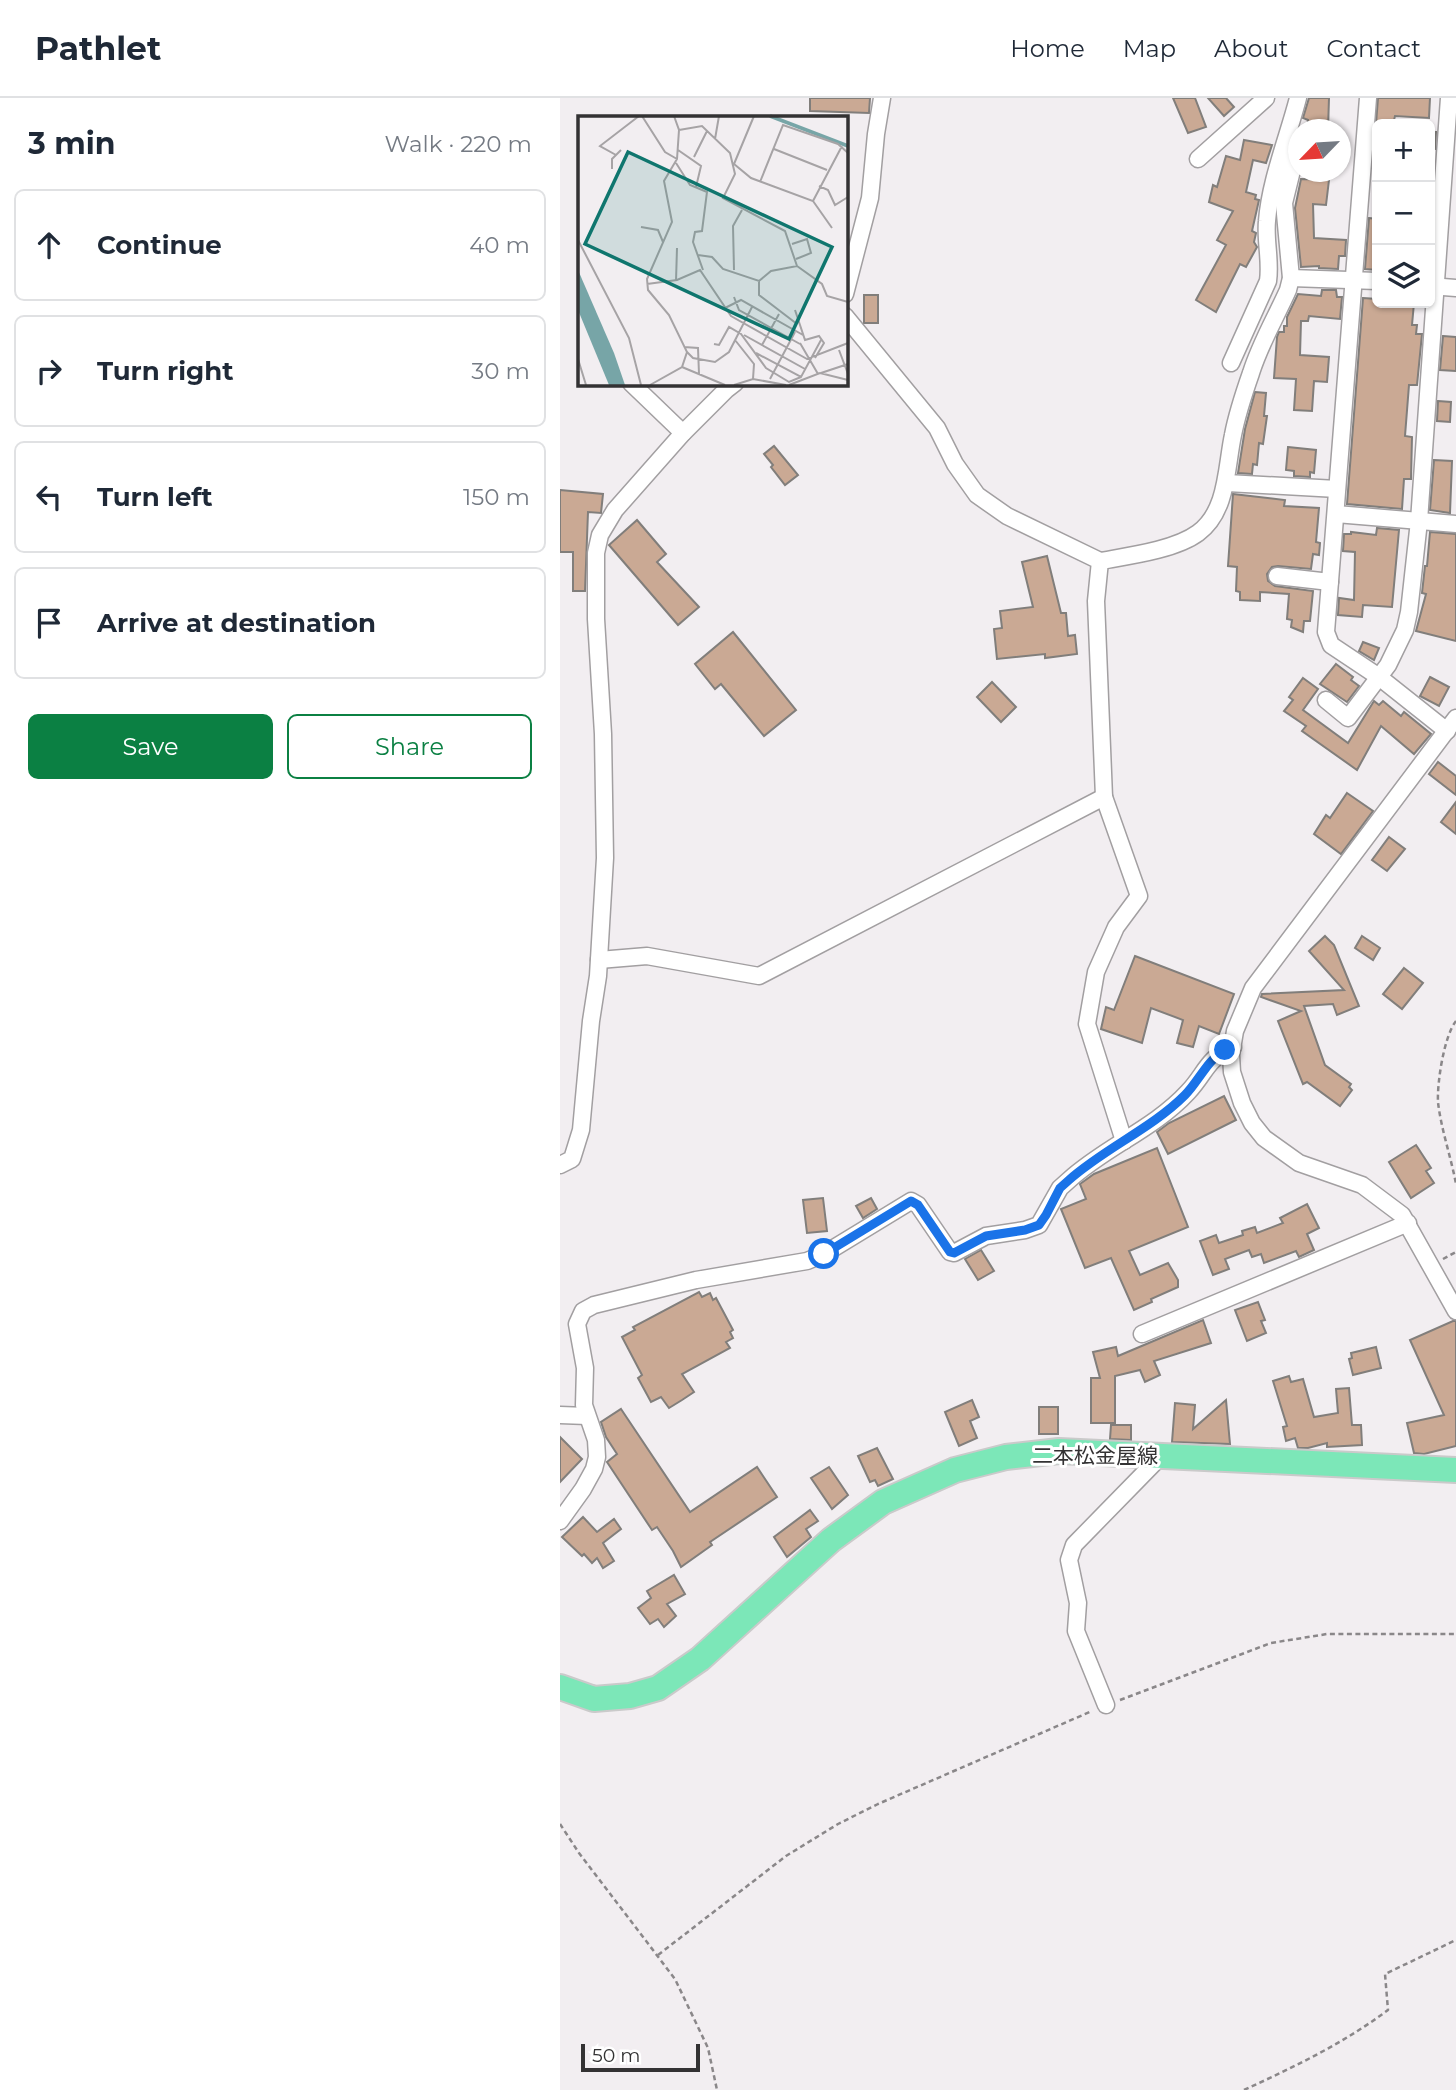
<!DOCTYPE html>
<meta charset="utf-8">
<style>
:root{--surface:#fff;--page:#f2f2f3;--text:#1f2937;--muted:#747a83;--line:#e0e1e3;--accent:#0b8043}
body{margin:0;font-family:Montserrat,"Noto Sans JP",sans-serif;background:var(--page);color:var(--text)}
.controls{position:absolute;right:21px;top:21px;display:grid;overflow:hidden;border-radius:10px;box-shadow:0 2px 5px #0004}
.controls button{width:63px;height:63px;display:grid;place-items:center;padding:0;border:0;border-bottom:2px solid var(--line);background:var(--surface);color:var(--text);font:35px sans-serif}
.compass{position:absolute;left:728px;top:21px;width:63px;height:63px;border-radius:50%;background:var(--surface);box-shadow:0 2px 5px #0004;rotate:245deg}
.scale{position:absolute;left:21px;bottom:18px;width:119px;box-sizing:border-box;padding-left:7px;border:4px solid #333233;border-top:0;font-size:19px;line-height:24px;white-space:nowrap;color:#333233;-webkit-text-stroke:5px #fff;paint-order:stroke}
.stop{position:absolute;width:21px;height:21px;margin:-16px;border:5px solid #1a73e8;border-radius:50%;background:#fff}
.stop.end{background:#1a73e8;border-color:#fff;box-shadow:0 2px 7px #0008}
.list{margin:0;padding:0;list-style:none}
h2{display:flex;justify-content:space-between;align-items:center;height:91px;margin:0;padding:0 28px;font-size:30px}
h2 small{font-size:23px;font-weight:400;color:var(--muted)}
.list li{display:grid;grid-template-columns:46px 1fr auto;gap:21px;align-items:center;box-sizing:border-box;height:112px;margin:0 14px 14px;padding:0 14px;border:2px solid var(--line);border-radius:10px}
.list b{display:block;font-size:26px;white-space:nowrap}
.list em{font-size:23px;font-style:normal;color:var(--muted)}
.actions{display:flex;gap:14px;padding:21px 28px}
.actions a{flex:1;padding:16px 0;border:2px solid var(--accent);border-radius:10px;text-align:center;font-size:24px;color:var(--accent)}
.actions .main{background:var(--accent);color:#fff}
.icon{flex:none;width:38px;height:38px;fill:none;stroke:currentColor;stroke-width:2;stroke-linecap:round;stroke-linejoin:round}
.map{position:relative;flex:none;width:896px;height:1992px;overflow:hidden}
header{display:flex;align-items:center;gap:42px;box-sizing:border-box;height:98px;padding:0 35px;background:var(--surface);border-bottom:2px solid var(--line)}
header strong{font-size:33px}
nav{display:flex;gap:38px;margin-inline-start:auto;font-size:24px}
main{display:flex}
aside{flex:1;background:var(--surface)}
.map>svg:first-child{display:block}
.building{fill:#caa994;stroke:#817e7b;stroke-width:2}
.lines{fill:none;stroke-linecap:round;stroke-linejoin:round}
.street-casing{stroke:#a29fa1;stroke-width:19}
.primary-casing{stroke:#cacaca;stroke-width:28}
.path{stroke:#8a8789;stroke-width:2.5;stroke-dasharray:5 3.5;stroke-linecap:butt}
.street{stroke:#fff;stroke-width:16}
.primary{stroke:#7ce7b8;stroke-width:24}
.route{stroke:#1a73e8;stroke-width:9}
.labels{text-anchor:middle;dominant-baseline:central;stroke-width:6;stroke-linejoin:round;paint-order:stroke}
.street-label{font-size:21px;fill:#333233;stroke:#fff}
.inset-river{fill:none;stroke:#77a5a7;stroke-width:3.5}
.inset-road{fill:none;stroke:#a6a3a5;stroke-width:2}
.view{fill:#0f766e;fill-opacity:0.15;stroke:#0f766e;stroke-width:3.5}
.inset-edge{fill:none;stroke:#333233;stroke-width:3.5}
</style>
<header>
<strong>Pathlet</strong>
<nav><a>Home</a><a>Map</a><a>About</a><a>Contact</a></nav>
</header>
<main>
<aside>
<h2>3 min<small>Walk · 220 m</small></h2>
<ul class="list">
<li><svg class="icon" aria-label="ahead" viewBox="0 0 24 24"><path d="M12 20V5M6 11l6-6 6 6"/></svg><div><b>Continue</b></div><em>40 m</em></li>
<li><svg class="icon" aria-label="right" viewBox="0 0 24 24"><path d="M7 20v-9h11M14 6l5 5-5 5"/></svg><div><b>Turn right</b></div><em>30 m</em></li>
<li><svg class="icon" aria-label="left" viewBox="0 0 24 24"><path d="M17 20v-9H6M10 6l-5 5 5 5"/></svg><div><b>Turn left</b></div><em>150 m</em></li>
<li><svg class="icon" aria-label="arrive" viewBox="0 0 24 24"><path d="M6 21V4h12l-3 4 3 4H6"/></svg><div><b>Arrive at destination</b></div></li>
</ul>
<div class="actions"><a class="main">Save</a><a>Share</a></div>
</aside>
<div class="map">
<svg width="896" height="1992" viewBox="0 0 896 1992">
<rect width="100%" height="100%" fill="#f2eef1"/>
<g class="building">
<polygon points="250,0 310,0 309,15 250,13"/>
<polygon points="613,0 635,0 646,29 628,35"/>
<polygon points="648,0 666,0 674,9 664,18"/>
<polygon points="749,0 769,0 768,32 747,32 748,22 743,20"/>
<polygon points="818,0 870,0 869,20 835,18 833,26 816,26"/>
<polygon points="870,34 876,34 875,51 870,51"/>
<polygon points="684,42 712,47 706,65 693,62 686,94 696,97 695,101 699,102 692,133 696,135 694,144 697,149 686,169 680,166 656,214 636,202 666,147 657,142 673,113 649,104 653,87 657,89 666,58 680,62"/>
<polygon points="741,81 769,82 766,107 753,106 754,140 786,142 785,158 779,158 778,171 759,170 759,168 741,169 735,110"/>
<polygon points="809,120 817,121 817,172 805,171"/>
<polygon points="762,192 776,192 777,199 782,199 780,221 749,218 748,223 741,223 740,257 769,259 767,284 754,283 752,313 734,312 736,281 714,280 717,239 719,234 724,234 724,228 727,228 727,219 738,196 761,198"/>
<rect x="304" y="197" width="14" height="28"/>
<polygon points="803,200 817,201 817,205 854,205 852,227 857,227 856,236 862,236 857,287 849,287 845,338 852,339 851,381 844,381 842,411 787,406"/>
<polygon points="883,238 896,239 896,273 880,272"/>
<polygon points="695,294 706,295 704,318 707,318 703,346 699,345 697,367 693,366 692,376 678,375 685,331"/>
<polygon points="878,303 891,304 890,324 877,323"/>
<polygon points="214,348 238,377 225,387 211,369 213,367 204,356"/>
<polygon points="728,349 756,352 754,375 750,374 750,379 734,378 734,373 726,372"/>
<polygon points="874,362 892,363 890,415 870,412"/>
<polygon points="0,392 43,396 41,415 28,414 25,493 13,493 13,454 0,454"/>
<polygon points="673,396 725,402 724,408 759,410 756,444 760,445 759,457 753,456 751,471 718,468 712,469 707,476 708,483 715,488 753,493 750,523 744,523 743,534 731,529 732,522 727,521 729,496 700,494 700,503 680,502 680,494 676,493 677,469 668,468"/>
<polygon points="77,422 106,456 97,464 139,509 118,527 49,447"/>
<polygon points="817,430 839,432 832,509 803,507 802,519 778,517 779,500 794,502 795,454 783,453 784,436 791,436 791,434 816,437"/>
<polygon points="870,434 896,436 896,543 856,533 866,496 862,495 865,468 867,468"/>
<polygon points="487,458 501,515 506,515 508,538 515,537 517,556 485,560 485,556 437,561 434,531 442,530 440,513 473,509 462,464"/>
<polygon points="173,534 236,612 204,638 161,586 155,591 135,566"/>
<polygon points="803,544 819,550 814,562 799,553"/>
<polygon points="776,566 793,579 791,582 799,588 787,604 760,586"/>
<polygon points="870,579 889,589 879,608 860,598"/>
<polygon points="743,580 758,591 743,612 788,645 814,603 819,607 823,603 841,618 844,614 871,636 854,656 821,628 797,672 742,633 746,628 724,613 733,602 729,599"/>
<polygon points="432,584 456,609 441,624 417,599"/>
<polygon points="878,664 896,678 896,697 869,676"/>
<polygon points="787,695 813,713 781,756 754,736 766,717 770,720"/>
<polygon points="896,704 896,736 881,724"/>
<polygon points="829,739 845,751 827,773 812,762"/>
<polygon points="765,838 774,847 799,908 777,917 773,906 744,908 765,967 791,986 789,989 792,992 780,1008 747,984 743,986 718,923 741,913 701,899 702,896 784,892 749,853"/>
<polygon points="802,838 820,850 813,862 795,850"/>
<polygon points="575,858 674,896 659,936 639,928 633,949 617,945 623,922 591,910 582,945 541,931 546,909 554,912"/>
<polygon points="844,870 863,885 842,911 823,896"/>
<polygon points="664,998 676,1022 608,1056 597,1034 609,1025"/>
<polygon points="856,1047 871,1070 866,1073 874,1085 851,1100 829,1064"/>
<polygon points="597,1050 628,1129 569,1153 580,1177 608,1165 618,1182 618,1189 591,1201 592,1204 574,1212 551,1160 525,1170 501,1111 526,1101 520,1086 534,1076"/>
<polygon points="263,1100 267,1133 247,1135 243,1102"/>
<polygon points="311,1100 317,1111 303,1120 296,1108"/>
<polygon points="747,1106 759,1130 747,1136 754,1152 739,1159 736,1153 704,1165 701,1156 692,1159 689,1152 665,1161 669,1171 653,1177 640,1143 656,1137 659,1145 683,1137 682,1133 695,1129 697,1135 723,1125 720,1120"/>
<polygon points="421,1152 434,1173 418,1182 405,1161"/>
<polygon points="139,1194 142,1199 150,1195 153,1202 156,1200 173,1232 170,1234 173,1240 166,1244 170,1250 122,1276 134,1294 122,1302 109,1310 101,1299 91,1304 78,1280 82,1277 62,1239 75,1232 73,1229"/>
<polygon points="698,1204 705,1222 701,1223 706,1235 687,1243 675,1212"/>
<polygon points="643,1222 651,1245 594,1263 600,1277 585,1284 580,1272 555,1278 555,1325 531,1325 531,1280 540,1280 533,1254 556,1249 558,1258"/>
<polygon points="893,1223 896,1223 896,1348 864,1356 854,1355 847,1325 884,1317 850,1242"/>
<polygon points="816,1249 821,1270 793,1277 789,1261 792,1260 791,1255"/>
<polygon points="729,1278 731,1284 743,1281 754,1319 778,1315 776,1291 789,1290 792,1327 801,1327 802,1347 767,1349 767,1345 748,1350 738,1350 735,1340 726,1343 723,1329 727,1328 713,1283"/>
<polygon points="412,1302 419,1319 410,1323 417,1340 399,1348 385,1314"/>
<polygon points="666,1302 670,1346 612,1344 615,1305 635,1307 633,1331"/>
<rect x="479" y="1309" width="19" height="27"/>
<polygon points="61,1311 130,1414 197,1369 217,1399 150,1444 152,1447 121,1469 113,1453 97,1429 92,1432 47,1364 57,1356 46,1339 41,1324"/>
<polygon points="551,1327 571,1327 571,1342 550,1341"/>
<polygon points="0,1339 22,1361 0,1384"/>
<polygon points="317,1350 333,1381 318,1388 315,1382 310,1384 298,1358"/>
<polygon points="269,1369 288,1397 272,1411 251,1380"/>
<polygon points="250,1412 258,1423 246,1431 251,1439 227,1459 214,1439"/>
<polygon points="23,1419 37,1434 54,1421 61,1431 43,1445 54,1463 43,1470 37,1460 32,1465 24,1456 22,1458 2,1439"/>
<polygon points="114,1477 125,1496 107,1506 116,1518 104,1529 98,1521 90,1526 78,1510 91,1500 87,1493"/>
</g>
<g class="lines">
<g class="street-casing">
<g id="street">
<polyline points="808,0 766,534 771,547 819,579 887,633"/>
<polyline points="638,61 706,0"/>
<polyline points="731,180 817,183"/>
<polyline points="870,188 896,190"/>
<polyline points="285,196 310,100 316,36 322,0"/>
<polyline points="285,218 377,330 395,366 417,397 447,418 540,463 536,503 544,699 579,798 556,829 536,874 527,926 564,1043"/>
<path d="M671,265l37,-82c3,-20 -3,-40 -1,-60 3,-40 21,-84 31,-123"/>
<polyline points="71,285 123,335"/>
<polyline points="667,385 777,391"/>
<polyline points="776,416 896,426"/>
<path d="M540,463c28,-5 75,-11 98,-28 30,-22 28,-66 35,-98 4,-21 11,-42 18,-62 9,-29 25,-56 37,-83l3,-12 -7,-75 14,-57"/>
<polyline points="717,478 770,484"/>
<polyline points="766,602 788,620 828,567 845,532 849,514 859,423 889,0"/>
<polyline points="896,620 693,890 675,933 671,957 672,974 682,1005 692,1025 704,1040 739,1065 802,1087 842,1117 896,1213"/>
<polyline points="39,862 87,858 199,878 544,699"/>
<polyline points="0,1067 12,1061 21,1032 31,923 38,878 45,760 43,636 36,521 36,455 40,437 55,412 123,335 166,292 175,285"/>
<polyline points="582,1236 848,1125"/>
<polyline points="0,1317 27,1318"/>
<path d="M0,1423l23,-32 11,-20 3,-12 -1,-17 -12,-35 1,-37 -8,-44 6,-13 11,-6 102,-25 111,-19 17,-7 87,-53 7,4 32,47 4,1 32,-17 39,-6 14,-5 21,-37 9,-8c36,-33 85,-51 119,-88 18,-19 18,-33 45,-45"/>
<polyline points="546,1607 516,1533 518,1505 509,1462 514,1447 602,1357"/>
</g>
</g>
<g class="primary-casing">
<polyline id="primary" points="0,1589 34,1601 70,1598 98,1590 140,1561 271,1442 323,1404 395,1372 446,1359 499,1353 896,1372"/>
</g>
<g class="path">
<path d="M896,923c-12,15 -19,62 -18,81 3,27 13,55 18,82"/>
<polyline points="883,1161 896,1154"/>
<polyline points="560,1602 711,1545 767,1536 896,1536"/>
<polyline points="0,1726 19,1755 115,1881 148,1950 157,1992"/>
<polyline points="98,1857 226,1758 278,1726 318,1706 532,1613"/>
<path d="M684,1992c50,-23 100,-47 144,-80l-3,-36 71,-34"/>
</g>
<use href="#street" class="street"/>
<use href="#primary" class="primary"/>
</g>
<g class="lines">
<path class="route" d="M264,1156l87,-53 7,4 32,47 4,1 32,-17 39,-6 14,-5 7,-10 14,-27 9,-8c36,-32 82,-51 116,-85 14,-14 22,-35 40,-45"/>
</g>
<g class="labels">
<g class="street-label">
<text x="535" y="1357">二本松金屋線</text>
</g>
</g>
<g transform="translate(18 18)">
<rect width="270" height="270" fill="#f2eef1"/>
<path d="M0,154l36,83 11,32h-16l-31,-75z" fill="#77a5a7"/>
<path class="inset-river" d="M192,0l78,30"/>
<path class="inset-road" d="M64,0l23,36 12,7M176,0l-20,48 17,14 62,23 19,27M101,14l23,-4 28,27 5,21 -12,24 62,33 12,35M137,23l4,-23M196,33l53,21M100,34l23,16 -5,21M38,39l-16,-9 39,-30M116,41l13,-26M98,47l14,22 17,7 -5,39 -7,1 -2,10 10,28M34,53v-10l9,-9M182,66l23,-57 55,19 10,9M241,70l9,4 7,15 13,-8M235,85l29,-55M63,111l17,3 5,12M0,124l51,98 12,47M214,128l15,-5 4,14 -15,6M120,139l14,2 11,12 36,12 12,-10 26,-5 25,18 5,12 21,6M156,154l-1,-44 9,-16M98,165l1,-33M181,165v14l38,29M69,168l30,-4 23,-10 31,46 76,43 41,-16M156,181l5,13 61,34M147,192l16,-8 62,35M217,194l10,30 14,-4 5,7 -9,15M166,219l61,34M157,224l19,24 -1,15M222,227l18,31M136,228l5,1 10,-18 12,7 25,34 23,14 12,-5M184,229l17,-31M106,231l14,1 1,26M261,234l9,24M109,236l6,6 22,4 14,-10 23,-45M178,237l45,24 20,-37M0,243l8,26M104,251l43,18M243,257l27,-9M192,263l25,-47M72,269l32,-18 5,-15 -18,-37 -21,-25 -1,-11 25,-57 -8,-41 13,-22 2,-29 -5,-14M156,269l19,-6 33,6M211,269l31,-12 28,7"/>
<path class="view" d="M50,36l204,95 -43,92 -204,-95z"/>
<rect width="270" height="270" class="inset-edge"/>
</g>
</svg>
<div class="controls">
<button>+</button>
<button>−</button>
<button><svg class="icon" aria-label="layers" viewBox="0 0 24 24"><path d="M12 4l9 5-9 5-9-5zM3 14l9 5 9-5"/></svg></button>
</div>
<svg class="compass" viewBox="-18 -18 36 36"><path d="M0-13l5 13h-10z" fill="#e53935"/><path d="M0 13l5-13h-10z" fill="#747a83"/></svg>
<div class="scale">50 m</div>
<div class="stop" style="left:264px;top:1156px"></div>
<div class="stop end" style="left:665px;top:952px"></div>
</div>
</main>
